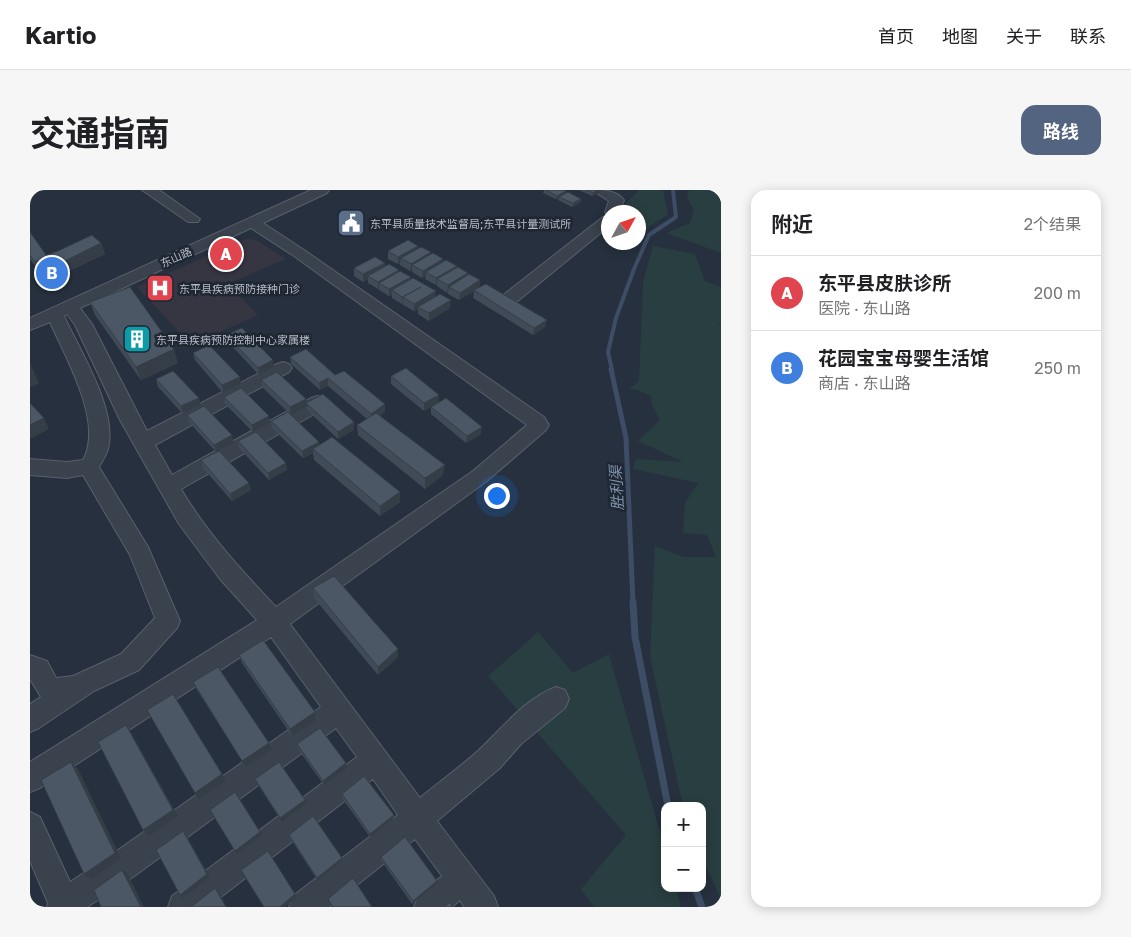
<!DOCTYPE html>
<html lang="zh">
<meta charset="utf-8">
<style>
:root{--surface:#fff;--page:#f6f6f6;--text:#202124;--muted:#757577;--line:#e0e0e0;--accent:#536481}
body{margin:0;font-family:"Golos Text","Noto Sans SC",sans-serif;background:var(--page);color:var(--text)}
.controls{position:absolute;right:15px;bottom:15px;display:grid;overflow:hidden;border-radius:10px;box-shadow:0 2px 12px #0003}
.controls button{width:45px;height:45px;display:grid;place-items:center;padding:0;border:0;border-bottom:1px solid var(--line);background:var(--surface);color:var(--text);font:25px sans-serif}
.compass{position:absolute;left:571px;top:15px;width:45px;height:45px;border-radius:50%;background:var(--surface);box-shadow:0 2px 12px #0003;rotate:50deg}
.you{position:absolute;left:466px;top:305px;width:18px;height:18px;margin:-12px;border:4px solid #fff;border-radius:50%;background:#1a73e8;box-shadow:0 0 0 8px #1a73e833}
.badge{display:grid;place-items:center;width:32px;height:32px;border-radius:50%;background:var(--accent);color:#fff;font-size:16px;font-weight:700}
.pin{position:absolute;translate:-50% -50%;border:2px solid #fff;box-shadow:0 1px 5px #0006}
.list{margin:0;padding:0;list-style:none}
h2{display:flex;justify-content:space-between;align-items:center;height:65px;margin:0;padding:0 20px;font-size:21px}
h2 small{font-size:16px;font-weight:400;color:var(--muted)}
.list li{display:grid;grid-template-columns:32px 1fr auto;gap:15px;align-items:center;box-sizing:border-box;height:75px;padding:0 20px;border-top:1px solid var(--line)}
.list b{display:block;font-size:19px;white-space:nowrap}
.list p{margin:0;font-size:16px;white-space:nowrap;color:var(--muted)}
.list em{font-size:16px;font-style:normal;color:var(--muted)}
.map{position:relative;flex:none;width:691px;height:717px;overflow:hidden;border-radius:15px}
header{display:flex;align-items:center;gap:30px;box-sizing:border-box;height:70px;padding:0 25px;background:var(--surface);border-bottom:1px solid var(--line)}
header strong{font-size:24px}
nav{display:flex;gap:28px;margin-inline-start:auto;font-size:18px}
.intro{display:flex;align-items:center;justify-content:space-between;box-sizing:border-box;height:120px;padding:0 30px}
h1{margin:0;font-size:35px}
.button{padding:12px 22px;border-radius:15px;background:var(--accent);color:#fff;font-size:18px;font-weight:700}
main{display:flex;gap:30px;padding:0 30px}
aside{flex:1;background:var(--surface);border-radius:15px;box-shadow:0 2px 12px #0003}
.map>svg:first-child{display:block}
.medical{fill:#363542}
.green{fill:#293e40}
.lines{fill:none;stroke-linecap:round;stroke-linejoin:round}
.stream-far2{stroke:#3d4d65;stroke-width:4}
.stream-far1{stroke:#3d4d65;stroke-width:5}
.stream{stroke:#3d4d65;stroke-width:7}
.minor-casing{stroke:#58606c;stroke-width:2}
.minor{fill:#3a424e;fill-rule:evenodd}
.wall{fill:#414b58}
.shaded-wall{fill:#353d47}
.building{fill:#4c5766;stroke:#353d47}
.labels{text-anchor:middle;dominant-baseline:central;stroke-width:5;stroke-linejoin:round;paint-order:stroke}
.far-poi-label{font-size:11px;fill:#b6bdc9;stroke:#1f2733;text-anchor:start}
.far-street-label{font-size:11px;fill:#b6bdc9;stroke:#1f2733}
.water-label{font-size:15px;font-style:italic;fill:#7f93ae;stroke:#1f2733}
</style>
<header>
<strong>Kartio</strong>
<nav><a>首页</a><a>地图</a><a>关于</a><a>联系</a></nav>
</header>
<div class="intro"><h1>交通指南</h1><a class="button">路线</a></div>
<main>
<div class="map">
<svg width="691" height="717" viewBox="0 0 691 717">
<rect width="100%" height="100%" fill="#26303e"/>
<polygon class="medical" points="218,48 228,51 256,69 198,94 228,125 161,155 107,97"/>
<g class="green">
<path d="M609,0h24l5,25c-12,7 -23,12 -29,25l-1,-28h-17l3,-7z"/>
<polygon points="659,0 691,0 691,63 636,43 660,33 664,20 657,8"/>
<polygon points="623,56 665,64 675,91 691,97 691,133 687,134 691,135 691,709 672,668 672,616 653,616 620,467 625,356 654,367 686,367 677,345 653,343 655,313 668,293 603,279 606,269 653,272 608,251 630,230 622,215 621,206 607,200 599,199 609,191 613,92"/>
<polygon points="508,442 543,483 579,464 635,660 635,698 646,698 651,717 564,717 551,699 596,645 458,486"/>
</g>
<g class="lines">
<polyline class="stream-far2" points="582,180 578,162 586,128 604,79 619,45 646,27 643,0"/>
<polyline class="stream-far1" points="581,179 596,248 603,413"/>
<g class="stream">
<polyline points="603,412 605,447 638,616"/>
<polyline points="665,698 672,717"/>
</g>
<g class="minor-casing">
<g id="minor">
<polygon points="112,0 129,0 170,29 168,32 158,32"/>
<path d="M281,0h18l-2,3 -64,30 41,27 240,167 5,8 -3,5 -59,51 -197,143 130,174c20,-17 42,-32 61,-50 22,-21 45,-50 75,-61l9,3 4,9 -4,9 -44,36 -21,24 -63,53 57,75 4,11h-34l-4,-7 -8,7h-38l4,-11 24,-20 -27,-37 -86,68h-40l4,-11 105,-81 -25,-36 -165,128h-40l4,-11 185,-139 -21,-29 -203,149 -46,30h-40l1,-4 -18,-42v-49l10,5 30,65 41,-27 210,-148 -50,-70 -231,151 -10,4v-30l227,-142 -37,-41 -41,-55 -59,-104 -45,-95 -8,-11 -3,2c16,35 54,94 44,133 -2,7 -6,12 -9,18l49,80 32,74 -3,7 -38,42 -45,21 -55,37 -9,4v-28l11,-7 -11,-18v-24l17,6 9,17 17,-2 48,-22 34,-36 -25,-63 -47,-80 -16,3 -37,-3v-16l37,3 16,-2c21,-38 -17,-101 -33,-138l-20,8v-12zM221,38l43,28 233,169 -54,46 -197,136c-35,-37 -69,-74 -95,-118l144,-81 3,-5 -3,-5 -7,-2 -7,2 -139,77 -17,-30 134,-73 3,-4 -3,-4 -6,-2 -6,2 -130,67 -55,-107 -12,-16z"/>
<path d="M562,0c12,0 24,0 32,10l-5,12h-11v3h-1l-2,-3 4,-11z"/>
<polygon points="578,26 578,37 484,114 472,114 470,110 472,106 573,27"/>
</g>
</g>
<use href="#minor" class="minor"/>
</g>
<g class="wall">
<polygon points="514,0 534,0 535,4 551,9 551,12 542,17 528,10 529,8 526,9 513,3"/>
<polygon points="549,0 571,0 571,2 562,6"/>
<polygon points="0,42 16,65 71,53 75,64 35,83 9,81 0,69"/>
<polygon points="388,58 401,64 413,72 427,76 427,78 438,83 438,85 450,90 449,98 515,137 503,145 443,108 444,101 429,110 418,104 418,102 417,103 407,96 407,95 406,95 395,89 396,86 392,88 382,82 382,80 380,81 370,75 370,73 368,74 358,69 358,61"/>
<polygon points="355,76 369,81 381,87 380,90 420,118 399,131 388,124 388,119 384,121 373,115 373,113 372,114 362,108 362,105 359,106 349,100 349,99 348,99 338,93 338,89 333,92 324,86 324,78"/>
<polygon points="60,112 148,173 111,190 65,125"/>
<polygon points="196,145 244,177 229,185 198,152"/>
<polygon points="163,163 211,194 193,203 165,170"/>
<polygon points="260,167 305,185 355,214 355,222 350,225 413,285 395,299 328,245 327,235 337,229 298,196 290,200 261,174"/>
<polygon points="361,186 409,205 409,212 394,221 361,194"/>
<polygon points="126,189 171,215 153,224 128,197"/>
<polygon points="231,190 276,209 277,212 324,232 324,240 308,249 277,220 277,216 261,225 232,197"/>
<polygon points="194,207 240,233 223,242 195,214"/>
<polygon points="401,217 451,244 436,253 401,224"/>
<polygon points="157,225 204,253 186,262 159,232"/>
<polygon points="241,231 290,255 370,302 370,312 350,326 284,270 283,263 273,268 242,238"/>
<polygon points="208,251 257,280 239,290 209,258"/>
<polygon points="171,270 221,300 202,311 173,278"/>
<polygon points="283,398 368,467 348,485 284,408"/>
<polygon points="209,465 285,522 286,530 262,546 212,473"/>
<polygon points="163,492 241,560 216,577 167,500"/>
<polygon points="267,554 317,578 294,595 268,559"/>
<polygon points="225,589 276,614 252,632 227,593"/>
<polygon points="312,604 364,625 363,629 340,647 312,608"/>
<polygon points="259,645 312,668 312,671 288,691 260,648"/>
<polygon points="351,667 406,694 382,714 351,670"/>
</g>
<g class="shaded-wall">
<polygon points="568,0 571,0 571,2 562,6 563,3"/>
<polygon points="536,1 535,4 526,9 527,6"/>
<polygon points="551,9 551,12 542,17 543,13"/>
<polygon points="71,53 75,64 35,83 31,73"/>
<polygon points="388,56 388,63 371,68 370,73 368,74 368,67"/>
<polygon points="401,62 401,70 382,75 382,80 380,81 381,74"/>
<polygon points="413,69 413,76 396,82 396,86 392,88 393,81"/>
<polygon points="355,73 355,80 338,86 338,89 333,92 333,84"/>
<polygon points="427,76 426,83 407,89 407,95 406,95 406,88"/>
<polygon points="369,80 369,87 349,93 349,99 348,99 348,92"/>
<polygon points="438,83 438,90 419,97 418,102 417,103 418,95"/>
<polygon points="381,87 380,94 362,100 362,105 359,106 359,99"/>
<polygon points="450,90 449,98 429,110 430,103"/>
<polygon points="391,97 373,107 373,113 372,114 372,107"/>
<polygon points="406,101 405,108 388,117 388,119 384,121 384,114"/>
<polygon points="421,110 420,118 399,131 399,123"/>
<polygon points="517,130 515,137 503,145 504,138"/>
<polygon points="144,159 148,173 111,190 106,177"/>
<polygon points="243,170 244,177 229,185 228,178"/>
<polygon points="0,173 9,194 0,197"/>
<polygon points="210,187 211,194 193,203 192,195"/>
<polygon points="298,188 298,196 290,200 289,193"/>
<polygon points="409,205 409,212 394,221 394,213"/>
<polygon points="169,208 171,215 153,224 151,216"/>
<polygon points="276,209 277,216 261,225 260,217"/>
<polygon points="355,214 355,222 341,232 341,224"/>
<polygon points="239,226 240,233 223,242 222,235"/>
<polygon points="14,228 19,239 0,249 0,235"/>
<polygon points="324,232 324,240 308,249 308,242"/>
<polygon points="452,237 451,244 436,253 437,246"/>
<polygon points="202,245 204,253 186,262 184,255"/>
<polygon points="289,252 290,259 283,259 283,263 273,268 272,261"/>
<polygon points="256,273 257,280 239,290 238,283"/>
<polygon points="415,275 413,285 395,299 395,288"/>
<polygon points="219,293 221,300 202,311 200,304"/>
<polygon points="370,302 370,312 350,326 350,316"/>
<polygon points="368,459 368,467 348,485 348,477"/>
<polygon points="285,522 286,530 262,546 260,539"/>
<polygon points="96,535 101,543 148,626 119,646 113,640"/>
<polygon points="239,553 241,560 216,577 212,571"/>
<polygon points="41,572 48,579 91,668 61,689 54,684"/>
<polygon points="316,573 317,578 294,595 293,591"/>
<polygon points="192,584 196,590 169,609 165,603"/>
<polygon points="275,610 276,614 252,632 250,628"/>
<polygon points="364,625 363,629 340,647 340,644"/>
<polygon points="153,641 156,645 180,687 153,708 150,705"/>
<polygon points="230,642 232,645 207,664 205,661"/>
<polygon points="312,668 312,671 288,691 287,688"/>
<polygon points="92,680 97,683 114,717 111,717"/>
<polygon points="407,691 406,694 382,714 383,711"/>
<polygon points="185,698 188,701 197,717 196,717"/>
<polygon points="265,704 267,707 255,717 250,717"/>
</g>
<g class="building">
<polygon points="516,0 534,0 536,1 527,6"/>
<polygon points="557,0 568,0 563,3"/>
<polygon points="538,2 551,9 543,13 529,7"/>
<polygon points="0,42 16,65 28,61 62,45 71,53 31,73 4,71 0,65"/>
<polygon points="378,50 388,56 368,67 358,61"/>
<polygon points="391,57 401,62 381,74 371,68"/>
<polygon points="403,63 413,69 393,81 382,75"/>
<polygon points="345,67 355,73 333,84 324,78"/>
<polygon points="416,70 427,76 406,88 396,82"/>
<polygon points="359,74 369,80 348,92 338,86"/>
<polygon points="428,77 438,83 418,95 407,89"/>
<polygon points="370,81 381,87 359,99 349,93"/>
<polygon points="439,84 450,90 430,103 419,97"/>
<polygon points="383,88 406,101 384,114 373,107 391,97 372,107 362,100"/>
<polygon points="456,94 517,130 504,138 444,100"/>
<polygon points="100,97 144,159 106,177 60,112"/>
<polygon points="410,104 421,110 399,123 388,117"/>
<polygon points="212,138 243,170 228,178 196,145"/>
<polygon points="179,155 210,187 192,195 163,163"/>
<polygon points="276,159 305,185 314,181 355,214 341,224 298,188 289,193 260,167"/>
<polygon points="376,178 409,205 394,213 361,186"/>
<polygon points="143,181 169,208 151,216 126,189"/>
<polygon points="247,182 276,209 260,217 231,190"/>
<polygon points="211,198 239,226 222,235 194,207"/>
<polygon points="293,204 324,232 308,242 276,213"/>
<polygon points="416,208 452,237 437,246 401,217"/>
<polygon points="0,213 14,228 0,235"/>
<polygon points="174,216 202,245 184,255 157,225"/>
<polygon points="258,222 289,252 272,261 241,231"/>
<polygon points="346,223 415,275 395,288 327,235"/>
<polygon points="226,242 256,273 238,283 208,251"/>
<polygon points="302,247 370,302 350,316 283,259"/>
<polygon points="189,261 219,293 200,304 171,270"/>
<polygon points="304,386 368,459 348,477 283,398"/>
<polygon points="233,450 285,522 260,539 209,465"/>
<polygon points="188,477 239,553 212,571 163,492"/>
<polygon points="143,504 192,584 165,603 117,520"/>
<polygon points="96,535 143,620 113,640 68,552"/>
<polygon points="290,538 316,573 293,591 267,554"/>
<polygon points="41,572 85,663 54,684 11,590"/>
<polygon points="249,572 275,610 250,628 225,589"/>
<polygon points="334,586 364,625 340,644 312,604"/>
<polygon points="205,602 230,642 205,661 180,620"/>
<polygon points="283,626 312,668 287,688 259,645"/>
<polygon points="153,641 177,684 150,705 126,660"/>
<polygon points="375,647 407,691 383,711 351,667"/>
<polygon points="238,661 265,704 250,717 234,717 211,680"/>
<polygon points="92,680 111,717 71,717 64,700"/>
<polygon points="323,688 342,717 303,717 298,709"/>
<polygon points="185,698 196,717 161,717"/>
<polygon points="420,712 423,717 414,717"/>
</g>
<defs>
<g id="civic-square" transform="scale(1.4375)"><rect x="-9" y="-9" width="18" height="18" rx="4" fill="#5c6f8a" stroke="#1f2733"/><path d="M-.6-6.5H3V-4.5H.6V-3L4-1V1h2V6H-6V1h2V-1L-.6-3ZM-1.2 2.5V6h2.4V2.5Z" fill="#fff"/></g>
<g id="hospital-square" transform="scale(1.4375)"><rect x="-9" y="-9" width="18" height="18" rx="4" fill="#e0444e" stroke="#1f2733"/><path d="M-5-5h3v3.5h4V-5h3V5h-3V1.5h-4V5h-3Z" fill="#fff"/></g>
<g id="building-square" transform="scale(1.4375)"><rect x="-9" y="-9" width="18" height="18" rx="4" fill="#0f9aa8" stroke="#1f2733"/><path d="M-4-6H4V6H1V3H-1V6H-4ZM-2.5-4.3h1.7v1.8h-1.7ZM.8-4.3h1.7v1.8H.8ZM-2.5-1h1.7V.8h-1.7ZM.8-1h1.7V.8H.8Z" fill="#fff"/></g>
</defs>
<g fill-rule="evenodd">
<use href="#civic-square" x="321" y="33"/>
<use href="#hospital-square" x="130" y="98"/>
<use href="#building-square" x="107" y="149"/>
</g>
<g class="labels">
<g class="far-poi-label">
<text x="340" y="33">东平县质量技术监督局;东平县计量测试所</text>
<text x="149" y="98">东平县疾病预防接种门诊</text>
<text x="126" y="149">东平县疾病预防控制中心家属楼</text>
</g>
<g class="far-street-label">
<text transform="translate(146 67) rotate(-24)">东山路</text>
</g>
<g class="water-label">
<text transform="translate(586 298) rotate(-93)">胜利渠</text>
</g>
</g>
</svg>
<div class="controls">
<button>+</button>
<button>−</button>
</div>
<svg class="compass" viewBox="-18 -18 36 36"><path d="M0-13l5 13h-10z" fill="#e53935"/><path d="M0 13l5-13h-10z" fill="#757577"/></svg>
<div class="you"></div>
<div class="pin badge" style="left:196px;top:64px;background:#e0444e">A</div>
<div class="pin badge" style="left:22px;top:83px;background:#3f7fe0">B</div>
</div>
<aside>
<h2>附近<small>2个结果</small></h2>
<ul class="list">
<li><span class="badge" style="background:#e0444e">A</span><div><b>东平县皮肤诊所</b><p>医院 · 东山路</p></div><em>200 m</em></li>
<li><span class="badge" style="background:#3f7fe0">B</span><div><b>花园宝宝母婴生活馆</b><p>商店 · 东山路</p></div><em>250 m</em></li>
</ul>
</aside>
</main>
